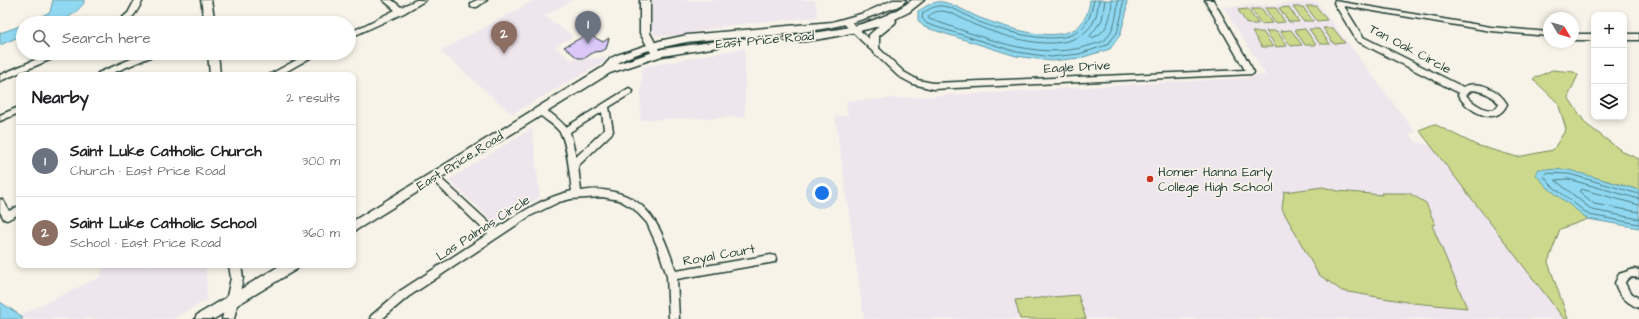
<!DOCTYPE html>
<meta charset="utf-8">
<style>
:root{--surface:#fff;--page:#f2f2f2;--text:#202124;--muted:#757577;--line:#e0e0e0;--accent:#b45309}
body{margin:0;font-family:"Architects Daughter",sans-serif;background:var(--page);color:var(--text)}
.controls{position:absolute;right:12px;top:12px;display:grid;overflow:hidden;border-radius:8px;box-shadow:0 2px 6px #0003}
.controls button{width:36px;height:36px;display:grid;place-items:center;padding:0;border:0;border-bottom:1px solid var(--line);background:var(--surface);color:var(--text);font:20px sans-serif}
.compass{position:absolute;left:1543px;top:12px;width:36px;height:36px;border-radius:50%;background:var(--surface);box-shadow:0 2px 6px #0003;rotate:128deg}
.you{position:absolute;left:822px;top:193px;width:14px;height:14px;margin:-10px;border:3px solid #fff;border-radius:50%;background:#1a73e8;box-shadow:0 0 0 6px #1a73e833}
.badge{display:grid;place-items:center;width:26px;height:26px;border-radius:50%;background:var(--accent);color:#fff;font-size:13px;font-weight:700}
.pin{position:absolute;translate:-50% -33px;filter:drop-shadow(0 1px 2px #0008)}
.pin::after{content:'';position:absolute;top:21px;width:14px;height:12px;background:inherit;clip-path:polygon(0 0,100% 0,50% 100%)}
.list{margin:0;padding:0;list-style:none}
h2{display:flex;justify-content:space-between;align-items:center;height:52px;margin:0;padding:0 16px;font-size:17px}
h2 small{font-size:13px;font-weight:400;color:var(--muted)}
.list li{display:grid;grid-template-columns:26px 1fr auto;gap:12px;align-items:center;box-sizing:border-box;height:72px;padding:0 16px;border-top:1px solid var(--line)}
.list b{display:block;font-size:15px;white-space:nowrap}
.list p{margin:0;font-size:13px;white-space:nowrap;color:var(--muted)}
.list em{font-size:13px;font-style:normal;color:var(--muted)}
.icon{flex:none;width:22px;height:22px;fill:none;stroke:currentColor;stroke-width:2;stroke-linecap:round;stroke-linejoin:round}
.map{position:relative;flex:none;width:1639px;height:319px;overflow:hidden}
.search{position:absolute;background:var(--surface);box-shadow:0 2px 6px #0003;left:16px;top:16px;width:340px;height:44px;display:flex;align-items:center;gap:10px;box-sizing:border-box;padding:0 14px;border-radius:22px;color:var(--muted);font-size:15px}
.panel{position:absolute;background:var(--surface);box-shadow:0 2px 6px #0003;left:16px;top:72px;width:340px;height:196px;border-radius:8px}
.map>svg:first-child{display:block}
.built{fill:#efe6ed}
.green{fill:#ccd88b;stroke:#768a60}
.water{fill:#90d8f1;stroke:#639aa5}
.lines{fill:none;stroke-linecap:round;stroke-linejoin:round}
.shore{stroke:#4c7b80;stroke-width:1}
.building{fill:#dbc7f8;stroke:#1f3d34}
.minor-casing{stroke:#1f3d34;stroke-width:3}
.tertiary-casing{stroke:#1f3d34;stroke-width:3}
.secondary-casing{stroke:#1f3d34;stroke-width:3}
.minor{fill:#f7f3e8;fill-rule:evenodd}
.tertiary{fill:#f7f3e8;fill-rule:evenodd}
.secondary{fill:#f7f3e8;fill-rule:evenodd}
.poi-dot{fill:#c8321e;stroke:#f7f3e8;stroke-width:1.5}
.labels{text-anchor:middle;dominant-baseline:central;stroke-width:3.5;stroke-linejoin:round;paint-order:stroke}
.street-label{font-size:13px;fill:#1f3d34;stroke:#f7f3e8}
.poi-label{font-size:13px;fill:#1f3d34;stroke:#f7f3e8;text-anchor:start}
</style>
<div class="map">
<svg width="1639" height="319" viewBox="0 0 1639 319">
<rect width="100%" height="100%" fill="#f7f3e8"/>
<filter id="ink" filterUnits="userSpaceOnUse"><feTurbulence type="fractalNoise" baseFrequency=".025" numOctaves="2"/><feDisplacementMap in="SourceGraphic" scale="8" xChannelSelector="R" yChannelSelector="G"/><feConvolveMatrix kernelMatrix="1 2 1 2 8 2 1 2 1" color-interpolation-filters="sRGB"/></filter>
<g filter="url(#ink)">
<g class="built">
<polygon points="535,0 573,0 544,16 573,36 555,47 570,59 605,58 606,61 512,114 440,51"/>
<polygon points="652,0 815,0 818,17 732,25 678,35 663,36 655,35 651,28"/>
<polygon points="1317,2 1416,133 1409,133 1416,142 1431,145 1564,319 864,319 835,116 848,115 846,101 1244,78 1266,75 1223,7"/>
<polygon points="745,48 745,117 640,120 642,67"/>
<polygon points="532,128 540,197 495,223 448,180"/>
<polygon points="113,265 206,265 207,300 173,319 23,319 20,315 100,277 103,269"/>
</g>
<g class="green">
<polygon points="1306,6 1316,6 1327,20 1317,21"/>
<polygon points="1289,7 1299,22 1289,22 1279,8"/>
<polygon points="1293,7 1303,7 1313,21 1303,21"/>
<polygon points="1265,8 1276,8 1285,22 1275,23"/>
<polygon points="1248,9 1258,24 1247,24 1238,10"/>
<polygon points="1251,9 1262,9 1272,23 1261,24"/>
<polygon points="1323,28 1333,28 1345,43 1334,44"/>
<polygon points="1305,29 1316,45 1305,45 1295,30"/>
<polygon points="1309,29 1319,29 1330,44 1320,44"/>
<polygon points="1291,30 1302,45 1291,46 1280,31"/>
<polygon points="1266,31 1277,31 1287,46 1276,47"/>
<polygon points="1252,32 1263,32 1273,47 1262,47"/>
<polygon points="1552,70 1574,72 1578,75 1568,97 1586,124 1623,152 1639,159 1639,190 1593,177 1577,209 1588,219 1560,229 1548,262 1568,319 1564,319 1419,130 1434,124 1476,145 1517,157 1553,150 1566,129 1558,103 1533,79"/>
<polygon points="1323,187 1338,191 1382,195 1381,193 1409,193 1426,203 1435,224 1432,225 1467,308 1413,303 1342,291 1318,274 1282,209 1284,192"/>
<polygon points="1078,295 1086,319 1020,319 1015,300"/>
</g>
<g class="water">
<path d="M53,0h31v3c-18,22 -31,20 -57,20l23,-11z"/>
<path d="M1090,0h37l-1,14 -6,21 -10,14 -30,9 -29,3 -35,-5 -92,-29 -6,-7v-9c7,-4 17,-11 25,-9 13,3 25,11 37,16 25,9 70,25 95,11 10,-6 14,-19 15,-29z"/>
<polygon points="23,25 23,35 0,45 0,33"/>
<polygon points="1538,169 1569,170 1639,190 1639,228 1588,219 1548,188 1536,175"/>
<polygon points="0,302 20,315 23,319 0,319"/>
</g>
<g class="lines">
<g class="shore">
<path d="M1094,0c-3,11 -4,22 -14,30 -22,18 -77,1 -101,-8 -11,-5 -23,-14 -36,-16 -7,-1 -14,3 -20,7l-1,5 5,6 90,28 34,5 28,-3 28,-9 10,-12 5,-20 1,-13"/>
<path d="M1099,0c-1,6 -2,15 -5,21 -21,39 -87,17 -119,4 -10,-4 -22,-13 -33,-14 -6,0 -10,2 -14,6l1,2c50,16 106,43 159,27 5,-2 13,-3 17,-6 10,-11 12,-26 13,-40"/>
<path d="M1105,0l-3,20 -12,16 1,2c18,-5 20,-22 21,-38"/>
<polyline points="1639,194 1569,174 1545,173 1543,175 1551,185 1589,215 1639,224"/>
<polyline points="1639,199 1568,179 1555,180 1592,210 1639,219"/>
<polyline points="1639,205 1581,189 1579,191 1594,204 1639,212"/>
</g>
</g>
<polygon class="building" points="588,34 603,42 609,38 606,49 602,51 594,52 585,58 578,58 564,47"/>
<g class="lines">
<g class="minor-casing">
<g id="minor">
<path d="M135,0h8c-7,13 -11,23 -27,23l12,-10z"/>
<polygon points="383,0 392,0 401,7 416,0 426,0 404,13 349,38 349,33 395,10"/>
<polygon points="477,0 487,0 477,7 471,7 471,3"/>
<polygon points="1205,0 1213,0 1254,72 1253,74 933,89 913,84 898,76 841,21 845,19 848,19 904,72 918,80 933,83 1245,70"/>
<path d="M1335,1l156,26 58,5v4l-58,-5 -147,-25 19,31 100,50c16,-8 36,3 44,17 -10,24 -40,7 -49,-9l1,-2 -102,-52 -23,-38zM1472,90c11,1 20,5 27,14 -6,14 -27,-1 -33,-9z"/>
<rect x="1573" y="34" width="21" height="6"/>
<rect x="1624" y="34" width="15" height="6"/>
<polygon points="51,53 62,53 61,55 0,81 0,75"/>
<polygon points="145,53 156,53 155,55 108,75 97,75 98,73"/>
<polygon points="309,53 319,53 280,75 269,75"/>
<path d="M629,88l4,3 -1,2 -23,14 4,24 -1,2 -34,33 3,25c7,-1 15,-2 22,-1 48,5 59,41 73,81l95,-16 4,1 1,3 -1,3 -98,17 2,40h-10l-2,-43 -9,-28 -11,-25 -14,-15 -14,-8 -17,-3 -31,2 -12,3 -29,14 -122,81 -26,22h-12l1,-3 29,-25 88,-57 -57,-55 -2,-2 2,-2h6l59,54c24,-16 48,-32 76,-38 -2,-12 -5,-52 -13,-60 -6,-8 -18,-13 -23,-20l1,-2c10,-2 22,11 29,18zM602,112l2,18 -28,27 -6,-25z"/>
<polygon points="19,107 19,113 0,121 0,115"/>
<polygon points="0,199 3,200 9,211 19,206 19,214 7,220 4,219 0,212"/>
<path d="M1634,269l5,1v8c-5,-1 -12,-2 -14,5l4,8 10,8v9c-11,-4 -21,-13 -24,-25l4,-9z"/>
</g>
</g>
<g class="tertiary-casing">
<g id="tertiary">
<polygon points="201,0 211,0 215,23 205,23"/>
<polygon points="640,0 650,0 650,33 661,54 659,56 653,56 640,33"/>
<polygon points="208,53 218,53 220,75 210,75"/>
<polygon points="229,265 241,265 243,278 234,319 222,319 231,278"/>
</g>
</g>
<g class="secondary-casing">
<g id="secondary">
<path d="M893,0h13c-4,6 -15,9 -21,11 -63,27 -132,23 -198,31 -19,4 -55,10 -70,22l45,-15 56,-8 5,3 -5,3 -56,9 -52,17 -257,159v-11l250,-154 8,-9 6,-3 42,-14 28,-6 145,-13 32,-9z"/>
<path d="M912,0h12l-15,12 -14,7 1,2 -1,2 -16,13v12l-1,2 -4,1 -5,-3v-13l10,-9c-14,4 -90,23 -97,13l5,-3c44,-5 89,-9 125,-36z"/>
<polygon points="281,265 299,265 297,269 214,319 195,319 197,315"/>
</g>
</g>
<use href="#minor" class="minor"/>
<use href="#tertiary" class="tertiary"/>
<use href="#secondary" class="secondary"/>
</g>
</g>
<circle class="poi-dot" cx="1150" cy="179" r="4"/>
<g class="labels">
<g class="street-label">
<text transform="translate(765 40) rotate(-5)">East Price Road</text>
<text transform="translate(1410 49) rotate(28)">Tan Oak Circle</text>
<text transform="translate(1077 67) rotate(-3)">Eagle Drive</text>
<text transform="translate(460 161) rotate(-32)">East Price Road</text>
<text transform="translate(483 228) rotate(-33)">Las Palmas Circle</text>
<text transform="translate(719 255) rotate(-10)">Royal Court</text>
</g>
<g class="poi-label">
<text x="1158" y="172">Homer Hanna Early<tspan x="1158" dy="15">College High School</tspan></text>
</g>
</g>
</svg>
<div class="controls">
<button>+</button>
<button>−</button>
<button><svg class="icon" aria-label="layers" viewBox="0 0 24 24"><path d="M12 4l9 5-9 5-9-5zM3 14l9 5 9-5"/></svg></button>
</div>
<svg class="compass" viewBox="-18 -18 36 36"><path d="M0-13l5 13h-10z" fill="#e53935"/><path d="M0 13l5-13h-10z" fill="#757577"/></svg>
<div class="you"></div>
<div class="pin badge" style="left:588px;top:44px;background:#6b7280">1</div>
<div class="pin badge" style="left:504px;top:54px;background:#8d6e63">2</div>
<div class="search"><svg class="icon" aria-label="search" viewBox="0 0 24 24"><circle cx="10" cy="10" r="6"/><path d="M15 15l6 6"/></svg>Search here</div>
<section class="panel">
<h2>Nearby<small>2 results</small></h2>
<ul class="list">
<li><span class="badge" style="background:#6b7280">1</span><div><b>Saint Luke Catholic Church</b><p>Church · East Price Road</p></div><em>300 m</em></li>
<li><span class="badge" style="background:#8d6e63">2</span><div><b>Saint Luke Catholic School</b><p>School · East Price Road</p></div><em>360 m</em></li>
</ul>
</section>
</div>
